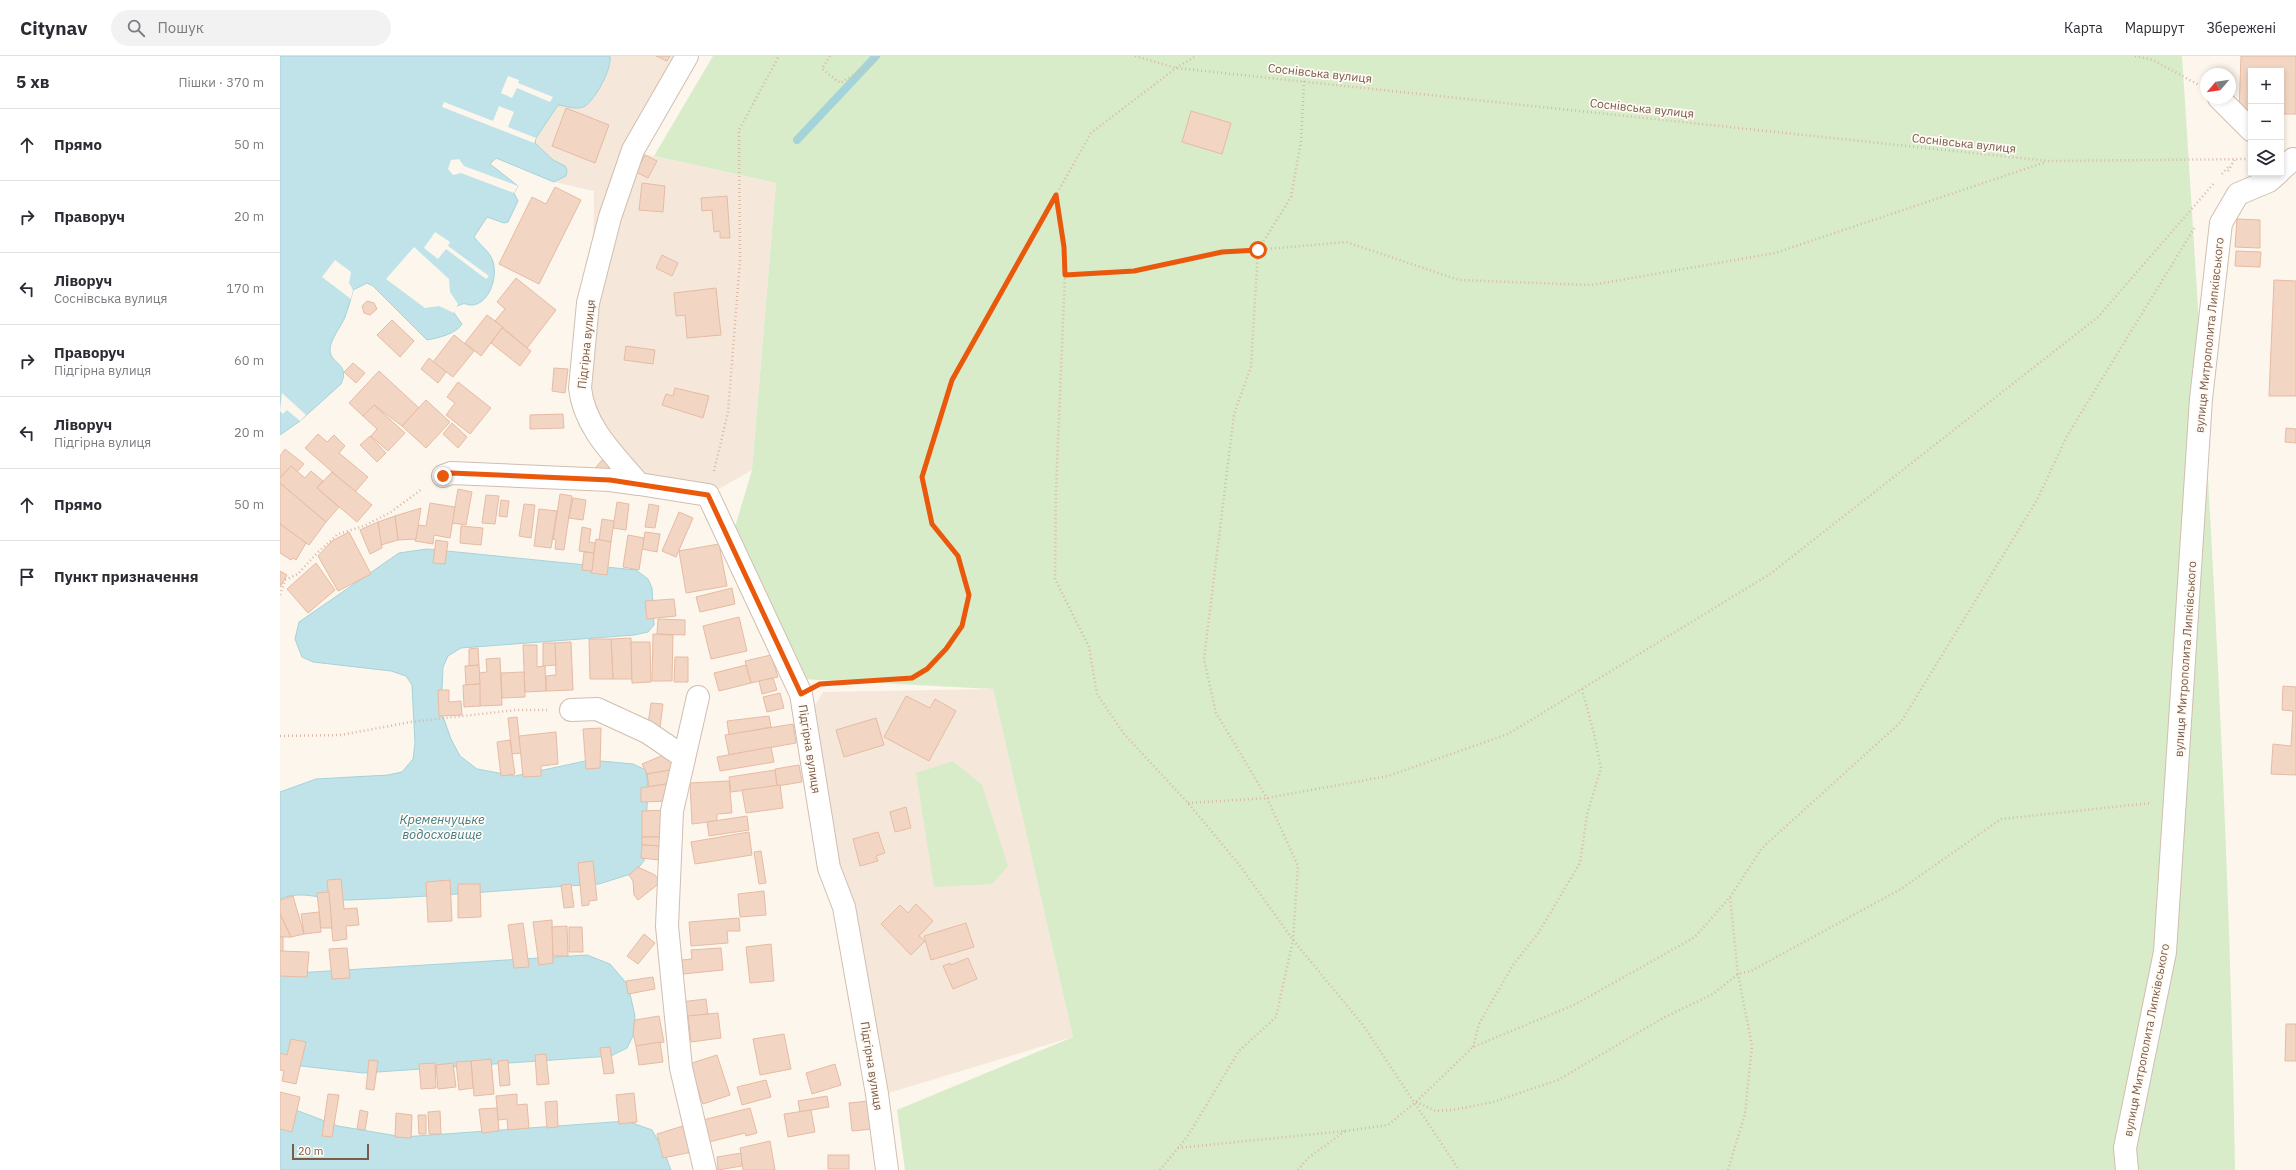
<!DOCTYPE html>
<html lang="uk">
<meta charset="utf-8">
<style>
:root{--surface:#fff;--page:#f2f2f3;--text:#2b2b33;--muted:#7c7c81;--line:#e1e1e2}
body{margin:0;font-family:"IBM Plex Sans",sans-serif;background:var(--page);color:var(--text)}
.controls{position:absolute;right:12px;top:12px;display:grid;overflow:hidden;border-radius:0px;box-shadow:0 2px 6px #0003}
.controls button{width:36px;height:36px;display:grid;place-items:center;padding:0;border:0;border-bottom:1px solid var(--line);background:var(--surface);color:var(--text);font:20px sans-serif}
.compass{position:absolute;left:1920px;top:12px;width:36px;height:36px;border-radius:50%;background:var(--surface);box-shadow:0 2px 6px #0003;rotate:241deg}
.scale{position:absolute;left:12px;bottom:10px;width:77px;box-sizing:border-box;padding-left:4px;border:2px solid #7a5c4d;border-top:0;font-size:11px;line-height:14px;white-space:nowrap;color:#7a5c4d;-webkit-text-stroke:3px #fffaf3;paint-order:stroke}
.stop{position:absolute;width:12px;height:12px;margin:-9px;border:3px solid #ea580c;border-radius:50%;background:#fff}
.stop.end{background:#ea580c;border-color:#fff;box-shadow:0 1px 4px #0008}
.list{margin:0;padding:0;list-style:none}
h2{display:flex;justify-content:space-between;align-items:center;height:52px;margin:0;padding:0 16px;font-size:17px}
h2 small{font-size:13px;font-weight:400;color:var(--muted)}
.list li{display:grid;grid-template-columns:26px 1fr auto;gap:12px;align-items:center;box-sizing:border-box;height:72px;padding:0 16px;border-top:1px solid var(--line)}
.list b{display:block;font-size:15px;white-space:nowrap}
.list p{margin:0;font-size:13px;white-space:nowrap;color:var(--muted)}
.list em{font-size:13px;font-style:normal;color:var(--muted)}
.icon{flex:none;width:22px;height:22px;fill:none;stroke:currentColor;stroke-width:2;stroke-linecap:round;stroke-linejoin:round}
.map{position:relative;flex:none;width:2016px;height:1114px;overflow:hidden}
header{display:flex;align-items:center;gap:24px;box-sizing:border-box;height:56px;padding:0 20px;background:var(--surface);border-bottom:1px solid var(--line)}
header strong{font-size:19px}
nav{display:flex;gap:22px;margin-inline-start:auto;font-size:14px}
.search{width:280px;height:36px;background:var(--page);display:flex;align-items:center;gap:10px;box-sizing:border-box;padding:0 14px;border-radius:22px;color:var(--muted);font-size:15px}
main{display:flex}
aside{flex:1;background:var(--surface)}
.map>svg:first-child{display:block}
.residential{fill:#f5e8da}
.green{fill:#d8ecc9}
.water{fill:#bfe3e8;stroke:#a5d3da}
.pier{fill:#fdf6ec}
.lines{fill:none;stroke-linecap:round;stroke-linejoin:round}
.stream{stroke:#a5d3da;stroke-width:8}
.building{fill:#f3d5c3;stroke:#e6bba3}
.minor-casing{stroke:#d1beb0;stroke-width:24}
.path{stroke:#d9b8a5;stroke-width:2.5;stroke-dasharray:1 3;stroke-linecap:butt}
.minor{stroke:#fff;stroke-width:22}
.route{stroke:#ea580c;stroke-width:5}
.labels{text-anchor:middle;dominant-baseline:central;stroke-width:3.5;stroke-linejoin:round;paint-order:stroke}
.street-label{font-size:12px;fill:#7a5c4d;stroke:#fffaf3}
.water-label{font-size:13px;font-style:italic;fill:#437c86;stroke:#fffaf3}
</style>
<header>
<strong>Citynav</strong>
<div class="search"><svg class="icon" aria-label="search" viewBox="0 0 24 24"><circle cx="10" cy="10" r="6"/><path d="M15 15l6 6"/></svg>Пошук</div>
<nav><a>Карта</a><a>Маршрут</a><a>Збережені</a></nav>
</header>
<main>
<aside>
<h2>5 хв<small>Пішки · 370 m</small></h2>
<ul class="list">
<li><svg class="icon" aria-label="ahead" viewBox="0 0 24 24"><path d="M12 20V5M6 11l6-6 6 6"/></svg><div><b>Прямо</b></div><em>50 m</em></li>
<li><svg class="icon" aria-label="right" viewBox="0 0 24 24"><path d="M7 20v-9h11M14 6l5 5-5 5"/></svg><div><b>Праворуч</b></div><em>20 m</em></li>
<li><svg class="icon" aria-label="left" viewBox="0 0 24 24"><path d="M17 20v-9H6M10 6l-5 5 5 5"/></svg><div><b>Ліворуч</b><p>Соснівська вулиця</p></div><em>170 m</em></li>
<li><svg class="icon" aria-label="right" viewBox="0 0 24 24"><path d="M7 20v-9h11M14 6l5 5-5 5"/></svg><div><b>Праворуч</b><p>Підгірна вулиця</p></div><em>60 m</em></li>
<li><svg class="icon" aria-label="left" viewBox="0 0 24 24"><path d="M17 20v-9H6M10 6l-5 5 5 5"/></svg><div><b>Ліворуч</b><p>Підгірна вулиця</p></div><em>20 m</em></li>
<li><svg class="icon" aria-label="ahead" viewBox="0 0 24 24"><path d="M12 20V5M6 11l6-6 6 6"/></svg><div><b>Прямо</b></div><em>50 m</em></li>
<li><svg class="icon" aria-label="arrive" viewBox="0 0 24 24"><path d="M6 21V4h12l-3 4 3 4H6"/></svg><div><b>Пункт призначення</b></div></li>
</ul>
</aside>
<div class="map">
<svg width="2016" height="1114" viewBox="0 0 2016 1114">
<rect width="100%" height="100%" fill="#fdf6ec"/>
<g class="residential">
<polygon points="330,0 406,0 364,98 496,127 472,414 428,439 359,428 303,344 312,256 314,135 274,126 277,126 285,110 273,104 254,87 274,52 278,49 284,49 314,42 331,7"/>
<polygon points="713,633 793,981 602,1039 553,800 534,651 543,636"/>
</g>
<g class="green">
<path d="M433,0h1469c24,371 47,742 53,1114h-1330l-8,-60 176,-73 -80,-348 -191,-10 -67,-152 17,-57 24,-287 -122,-27z"/>
<polygon points="673,705 702,729 728,810 712,828 654,831 636,717"/>
</g>
<g class="water">
<path d="M0,0h330c3,11 -16,47 -27,51 -9,3 -16,-1 -25,-2l-22,33 -1,5 18,17 12,6 2,4 -1,6 -12,6 -58,-24 -6,6 28,22 -4,7 4,8 -10,21 -4,1 -17,-6 -13,20c6,8 14,13 18,22 7,15 -2,46 -21,46 -3,0 -6,-2 -9,-1l-7,3 -1,6 8,11c-6,10 -24,14 -35,16l-54,-54 -6,-3 -14,7c-2,9 -5,19 -8,27 -4,10 -14,21 -15,32 -1,15 21,14 11,35l-41,37 -20,14z"/>
<path d="M147,493l209,21 12,9 4,9 2,37 -6,7 -14,3 -173,13 -13,8 -5,11 -2,44 10,28 9,17 17,13 38,7 75,-16 43,4 13,6 2,19 -4,72 -10,12 -35,11c-83,5 -166,13 -250,16 -23,1 -47,-11 -69,-1v-107l36,-13 72,-4 14,-3 11,-13 2,-16 -3,-58 -6,-9 -15,-5 -78,-9 -11,-5 -7,-18 4,-17 100,-69z"/>
<polygon points="307,899 330,908 348,929 355,960 353,980 347,992 331,1000 83,1017 12,1009 0,1004 0,918"/>
<polygon points="0,1048 58,1070 123,1081 347,1065 372,1074 383,1093 391,1114 0,1114"/>
</g>
<g class="pier">
<polygon points="228,20 239,24 238,27 273,41 270,46 237,32 232,42 221,37"/>
<polygon points="164,46 213,65 219,50 234,56 228,71 256,82 254,87 162,51"/>
<polygon points="179,103 184,110 238,130 234,137 181,117 173,119 168,113 171,104"/>
<polygon points="155,176 170,186 168,190 209,220 206,223 166,193 158,203 144,192"/>
<polygon points="134,191 169,223 170,236 178,248 174,257 159,250 145,252 106,223"/>
<polygon points="55,204 71,216 69,227 73,234 71,243 42,221"/>
<polygon points="2,337 26,359 20,365 7,354 3,358 0,355"/>
</g>
<g class="lines">
<polyline class="stream" points="517,84 596,0"/>
</g>
<g class="building">
<polygon points="376,0 390,0 387,5"/>
<polygon points="1961,0 2016,0 2016,58 2001,58 2001,15 1971,15 1971,56 1959,56"/>
<polygon points="286,52 329,69 315,107 272,90"/>
<polygon points="911,55 951,67 942,98 902,86"/>
<polygon points="365,99 377,105 368,122 356,116"/>
<polygon points="362,127 385,130 383,156 359,154"/>
<polygon points="275,131 301,144 259,228 219,208 252,141 266,148"/>
<polygon points="447,140 450,182 440,182 440,175 434,176 432,154 422,155 421,142"/>
<polygon points="1957,163 1980,164 1980,192 1955,191"/>
<polygon points="1956,195 1981,196 1980,211 1955,210"/>
<polygon points="382,199 398,207 392,220 376,212"/>
<polygon points="236,222 276,254 247,292 215,265 225,253 217,246"/>
<polygon points="1994,224 2016,225 2016,340 1989,340"/>
<polygon points="436,232 441,279 407,282 405,259 396,260 394,237"/>
<polygon points="87,245 94,247 97,253 90,259 84,257 82,250"/>
<polygon points="207,259 223,271 201,300 185,287"/>
<polygon points="112,264 134,285 120,301 97,279"/>
<polygon points="222,272 251,295 240,310 211,287"/>
<polygon points="174,279 194,295 173,321 153,306"/>
<polygon points="346,290 375,294 373,308 344,304"/>
<polygon points="149,302 166,316 158,327 141,313"/>
<polygon points="73,307 85,317 76,327 64,316"/>
<polygon points="274,312 288,313 285,337 272,335"/>
<polygon points="99,315 139,352 122,370 94,349 83,360 69,347"/>
<polygon points="178,326 211,352 190,378 166,359 175,347 167,341"/>
<polygon points="395,332 429,340 423,362 382,349 386,338 393,340"/>
<polygon points="146,344 170,366 146,392 122,370"/>
<polygon points="94,349 125,377 108,395 91,380 97,373 83,360"/>
<polygon points="283,358 284,372 250,373 250,359"/>
<polygon points="172,367 187,381 178,392 163,378"/>
<polygon points="2006,372 2016,373 2016,387 2005,386"/>
<polygon points="38,378 47,386 54,379 65,390 59,397 88,421 75,436 25,392"/>
<polygon points="90,380 106,397 97,406 80,389"/>
<polygon points="5,393 24,408 17,416 11,410 0,422 0,400"/>
<polygon points="324,402 332,409 325,418 316,411"/>
<polygon points="11,410 25,422 31,415 43,425 37,432 59,451 46,466 0,427 0,422"/>
<polygon points="52,416 92,449 77,466 37,432"/>
<polygon points="0,427 46,466 29,489 0,468"/>
<polygon points="178,433 192,436 186,469 172,467"/>
<polygon points="280,438 292,440 284,494 275,493 276,484 273,483"/>
<polygon points="206,439 219,440 215,468 202,467"/>
<polygon points="293,442 306,444 303,464 289,462"/>
<polygon points="221,444 229,445 227,461 219,460"/>
<polygon points="337,446 349,448 346,474 333,472"/>
<polygon points="150,447 175,451 170,482 154,479 153,488 135,485 138,469 146,470"/>
<polygon points="244,448 255,449 251,482 239,480"/>
<polygon points="369,448 379,450 375,472 365,471"/>
<polygon points="141,452 136,483 118,484 115,460"/>
<polygon points="259,453 277,455 271,492 254,490"/>
<polygon points="399,456 413,462 396,501 382,495"/>
<polygon points="115,460 118,484 101,489 98,466"/>
<polygon points="322,463 334,465 331,486 319,484"/>
<polygon points="98,466 102,492 90,498 80,474"/>
<polygon points="0,468 26,487 16,504 13,502 11,504 0,497"/>
<polygon points="181,470 203,472 201,489 180,487"/>
<polygon points="302,471 311,473 309,486 315,487 314,497 299,495"/>
<polygon points="69,476 91,518 58,535 38,500 52,485"/>
<polygon points="365,476 380,478 377,496 362,493"/>
<polygon points="348,479 364,482 359,514 343,511"/>
<polygon points="316,483 331,486 327,519 311,517"/>
<polygon points="156,484 168,486 165,508 153,507"/>
<polygon points="439,488 447,530 406,537 399,495"/>
<polygon points="304,496 314,497 312,515 302,514"/>
<polygon points="36,507 55,534 28,557 7,533"/>
<polygon points="0,515 7,519 0,531"/>
<polygon points="452,532 455,548 420,556 416,541"/>
<polygon points="394,543 396,560 367,563 365,545"/>
<polygon points="459,561 467,595 431,603 423,570"/>
<polygon points="378,563 405,564 405,579 377,578"/>
<polygon points="373,578 393,579 392,625 372,625"/>
<polygon points="351,582 352,623 333,623 331,583"/>
<polygon points="309,583 331,583 333,623 310,623"/>
<polygon points="291,586 293,634 266,635 266,620 276,619 275,587"/>
<polygon points="351,586 370,586 371,626 352,627"/>
<polygon points="263,587 275,587 276,609 263,610"/>
<polygon points="243,589 257,589 257,611 265,610 266,635 245,636"/>
<polygon points="198,592 199,609 189,610 189,593"/>
<polygon points="491,599 498,621 471,627 465,605"/>
<polygon points="395,601 408,601 408,626 394,626"/>
<polygon points="220,602 222,649 200,650 199,617 207,616 206,603"/>
<polygon points="199,609 200,628 186,629 185,610"/>
<polygon points="466,609 471,627 439,635 434,617"/>
<polygon points="244,616 245,641 222,642 221,617"/>
<polygon points="493,622 497,634 482,638 479,625"/>
<polygon points="200,628 200,650 184,651 183,629"/>
<polygon points="2003,630 2016,631 2016,719 1991,718 1993,688 2011,690 2013,655 2002,654"/>
<polygon points="158,634 169,634 169,646 181,645 182,659 159,660"/>
<polygon points="500,637 504,652 487,656 483,641"/>
<polygon points="626,640 650,652 655,643 676,655 649,705 604,681"/>
<polygon points="371,647 383,648 380,671 368,669"/>
<polygon points="489,660 491,671 449,679 447,665"/>
<polygon points="237,661 241,697 232,698 228,662"/>
<polygon points="596,662 604,689 564,701 556,674"/>
<polygon points="513,668 516,687 449,699 445,679"/>
<polygon points="321,672 320,712 306,713 303,673"/>
<polygon points="276,676 278,708 261,710 261,720 243,721 239,680"/>
<polygon points="230,684 235,718 221,720 217,686"/>
<polygon points="491,691 494,706 440,715 437,701"/>
<polygon points="386,698 391,706 393,714 367,718 362,708"/>
<polygon points="519,709 522,726 497,730 495,713"/>
<polygon points="390,714 392,727 369,731 367,718"/>
<polygon points="495,714 497,730 451,736 449,721"/>
<polygon points="449,725 452,757 437,758 437,765 412,768 410,727"/>
<polygon points="392,727 391,745 361,746 361,732"/>
<polygon points="500,729 503,752 466,757 462,734"/>
<polygon points="626,751 631,772 615,776 610,756"/>
<polygon points="388,754 388,781 362,781 362,755"/>
<polygon points="467,760 469,774 429,780 427,766"/>
<polygon points="469,776 472,799 415,808 411,786"/>
<polygon points="598,776 605,797 596,800 598,805 580,810 573,783"/>
<polygon points="362,781 388,781 381,790 362,789"/>
<polygon points="362,789 381,790 380,804 361,802"/>
<polygon points="481,795 486,827 479,828 474,796"/>
<polygon points="313,805 317,844 309,845 309,849 302,850 298,807"/>
<polygon points="358,811 375,819 381,826 358,844 354,839 353,825 349,819"/>
<polygon points="61,823 64,853 77,852 79,869 66,870 67,883 53,885 47,824"/>
<polygon points="170,824 172,865 148,866 146,826"/>
<polygon points="178,828 200,828 201,861 178,862"/>
<polygon points="291,828 294,851 284,852 281,829"/>
<polygon points="484,835 486,859 460,861 458,838"/>
<polygon points="49,836 52,872 41,872 37,837"/>
<polygon points="13,840 24,878 11,881 0,858 0,844"/>
<polygon points="636,848 653,865 639,880 645,885 631,899 601,868 620,849 628,857"/>
<polygon points="39,856 41,876 24,878 21,858"/>
<polygon points="0,858 11,881 0,881"/>
<polygon points="459,862 460,875 447,875 448,887 411,890 409,866"/>
<polygon points="272,864 273,907 259,909 253,866"/>
<polygon points="243,867 249,911 234,912 228,869"/>
<polygon points="686,867 694,891 651,904 644,880"/>
<polygon points="287,870 288,900 273,900 272,871"/>
<polygon points="289,871 302,871 303,896 289,896"/>
<polygon points="364,878 375,887 358,908 347,900"/>
<rect x="0" y="881" width="3" height="14"/>
<polygon points="491,888 494,925 470,927 466,891"/>
<polygon points="67,892 70,922 52,923 49,893"/>
<polygon points="441,892 443,914 403,918 402,904 412,903 411,894"/>
<polygon points="0,895 29,896 27,921 0,920"/>
<polygon points="688,902 697,923 673,933 663,910 670,907 671,909"/>
<polygon points="373,921 375,933 348,938 346,925"/>
<polygon points="426,943 428,958 403,961 401,946"/>
<polygon points="438,957 441,982 411,986 408,960"/>
<polygon points="379,960 384,986 356,990 353,977 355,964"/>
<polygon points="2006,968 2016,968 2016,1005 2005,1005"/>
<polygon points="504,978 511,1013 480,1019 473,983"/>
<polygon points="11,983 26,986 16,1028 2,1025 4,1015 0,1014 0,997 7,999"/>
<polygon points="380,986 383,1006 359,1009 356,990"/>
<polygon points="330,991 334,1017 324,1018 320,992"/>
<polygon points="266,998 269,1028 257,1029 255,999"/>
<polygon points="437,999 450,1039 423,1048 409,1008"/>
<polygon points="211,1003 214,1038 194,1040 191,1005"/>
<polygon points="89,1004 98,1005 94,1034 86,1033"/>
<polygon points="228,1004 230,1029 220,1030 218,1005"/>
<polygon points="191,1005 193,1032 179,1034 176,1006"/>
<polygon points="155,1007 156,1032 141,1033 139,1008"/>
<polygon points="173,1007 176,1031 158,1033 156,1009"/>
<polygon points="555,1008 561,1029 532,1038 526,1017"/>
<polygon points="486,1024 491,1041 462,1049 457,1031"/>
<polygon points="0,1036 20,1041 12,1076 0,1073"/>
<polygon points="354,1037 357,1066 339,1068 336,1039"/>
<polygon points="48,1038 59,1039 52,1081 42,1080"/>
<polygon points="237,1038 237,1049 247,1048 249,1072 228,1074 227,1063 218,1064 216,1040"/>
<polygon points="547,1040 549,1051 520,1056 518,1045"/>
<polygon points="277,1045 278,1071 267,1072 265,1046"/>
<polygon points="589,1045 592,1073 572,1075 569,1047"/>
<polygon points="217,1052 219,1075 202,1077 199,1053"/>
<polygon points="470,1052 477,1077 466,1080 465,1077 429,1086 423,1064"/>
<polygon points="80,1054 88,1056 85,1074 77,1073"/>
<polygon points="531,1054 535,1076 508,1081 504,1058"/>
<polygon points="160,1055 161,1078 149,1078 148,1056"/>
<polygon points="116,1057 132,1059 131,1082 115,1081"/>
<polygon points="138,1059 146,1059 146,1078 139,1078"/>
<polygon points="406,1069 412,1096 383,1102 377,1078"/>
<polygon points="490,1085 495,1114 463,1114 460,1092"/>
<polygon points="461,1097 462,1110 438,1114 437,1101"/>
<rect x="548" y="1099" width="21" height="14"/>
</g>
<g class="lines">
<g class="minor-casing">
<g id="minor">
<path d="M407,0l-54,94 -23,67 -22,86 -8,85c4,39 35,68 59,96l69,11 93,199 28,174 15,39 33,187 10,76"/>
<polyline points="1939,42 1971,74"/>
<polyline points="2001,114 2013,103"/>
<polyline points="163,420 171,417 330,424 359,428"/>
<polyline points="418,641 392,755 387,870 401,1012 425,1114"/>
<polyline points="291,654 317,653 367,676 404,701"/>
<polyline points="1847,1114 1845,1092 1885,896 1921,343 1941,167 1958,138 1989,125 1998,117"/>
</g>
</g>
<g class="path">
<polyline points="550,0 542,13 560,27 584,13 599,0"/>
<polyline points="855,0 896,12 1768,105 1971,103"/>
<polyline points="1855,0 1873,4 1919,29"/>
<polyline points="1948,115 1955,103"/>
<polyline points="1942,118 1949,110"/>
<polyline points="776,139 784,191 785,219 776,434 775,523 809,591 817,638 844,678 908,747 961,811 1013,884 1083,969 1179,1114"/>
<polyline points="785,219 854,215 942,197 1066,186 1179,224 1312,229 1495,197 1766,106"/>
<polyline points="434,415 448,356 460,204 459,74 499,0"/>
<polyline points="0,539 5,524 18,518 37,497 58,478 84,470 111,456 142,433"/>
<polyline points="543,628 632,622 647,613 666,593 682,570 689,539 678,500 652,468 642,421 672,324 811,77 896,12 916,0"/>
<polyline points="0,680 61,679 131,666 236,654 267,654"/>
<polyline points="908,747 987,742 1108,720 1228,678 1490,518 1818,261 1935,126"/>
<polyline points="1193,991 1199,968 1233,909 1259,876 1300,807 1307,759 1321,712 1314,678 1302,633"/>
<polyline points="1136,1046 1156,1055 1173,1054 1213,1046 1278,1024 1383,962 1433,938 1458,918 1471,915 1621,833 1721,763 1871,747"/>
<polyline points="898,1092 1065,1075 1108,1069 1136,1046 1193,991 1296,948 1415,881 1450,841 1482,792 1621,666 1757,444 1787,380 1915,171"/>
<polyline points="880,1114 907,1081 959,995 996,961 1013,884 1018,810 987,742 936,657 924,603 954,358 971,311 978,194 1011,141 1021,86 1024,24"/>
<polyline points="1018,1114 1028,1102 1065,1075"/>
<polyline points="1448,1114 1465,1058 1472,990 1458,918 1450,842"/>
</g>
<use href="#minor" class="minor"/>
</g>
<g class="lines">
<polyline class="route" points="163,420 171,417 330,424 428,439 521,638 540,628 632,622 647,613 666,593 682,570 689,539 678,500 652,468 642,421 672,324 776,139 784,191 785,219 854,215 942,196 978,194"/>
</g>
<g class="labels">
<g class="street-label">
<text transform="translate(1040 17) rotate(6)">Соснівська вулиця</text>
<text transform="translate(1362 52) rotate(6)">Соснівська вулиця</text>
<text transform="translate(1684 87) rotate(6)">Соснівська вулиця</text>
<text transform="translate(1929 279) rotate(-84)">вулиця Митрополита Липківського</text>
<text transform="translate(306 288) rotate(-84)">Підгірна вулиця</text>
<text transform="translate(1905 603) rotate(-86)">вулиця Митрополита Липківського</text>
<text transform="translate(530 693) rotate(81)">Підгірна вулиця</text>
<text transform="translate(1866 984) rotate(-79)">вулиця Митрополита Липківського</text>
<text transform="translate(592 1010) rotate(81)">Підгірна вулиця</text>
</g>
<g class="water-label">
<text x="162" y="763">Кременчуцьке<tspan x="162" dy="15">водосховище</tspan></text>
</g>
</g>
</svg>
<div class="controls">
<button>+</button>
<button>−</button>
<button><svg class="icon" aria-label="layers" viewBox="0 0 24 24"><path d="M12 4l9 5-9 5-9-5zM3 14l9 5 9-5"/></svg></button>
</div>
<svg class="compass" viewBox="-18 -18 36 36"><path d="M0-13l5 13h-10z" fill="#e53935"/><path d="M0 13l5-13h-10z" fill="#7c7c81"/></svg>
<div class="scale">20 m</div>
<div class="stop" style="left:978px;top:194px"></div>
<div class="stop end" style="left:163px;top:420px"></div>
</div>
</main>
